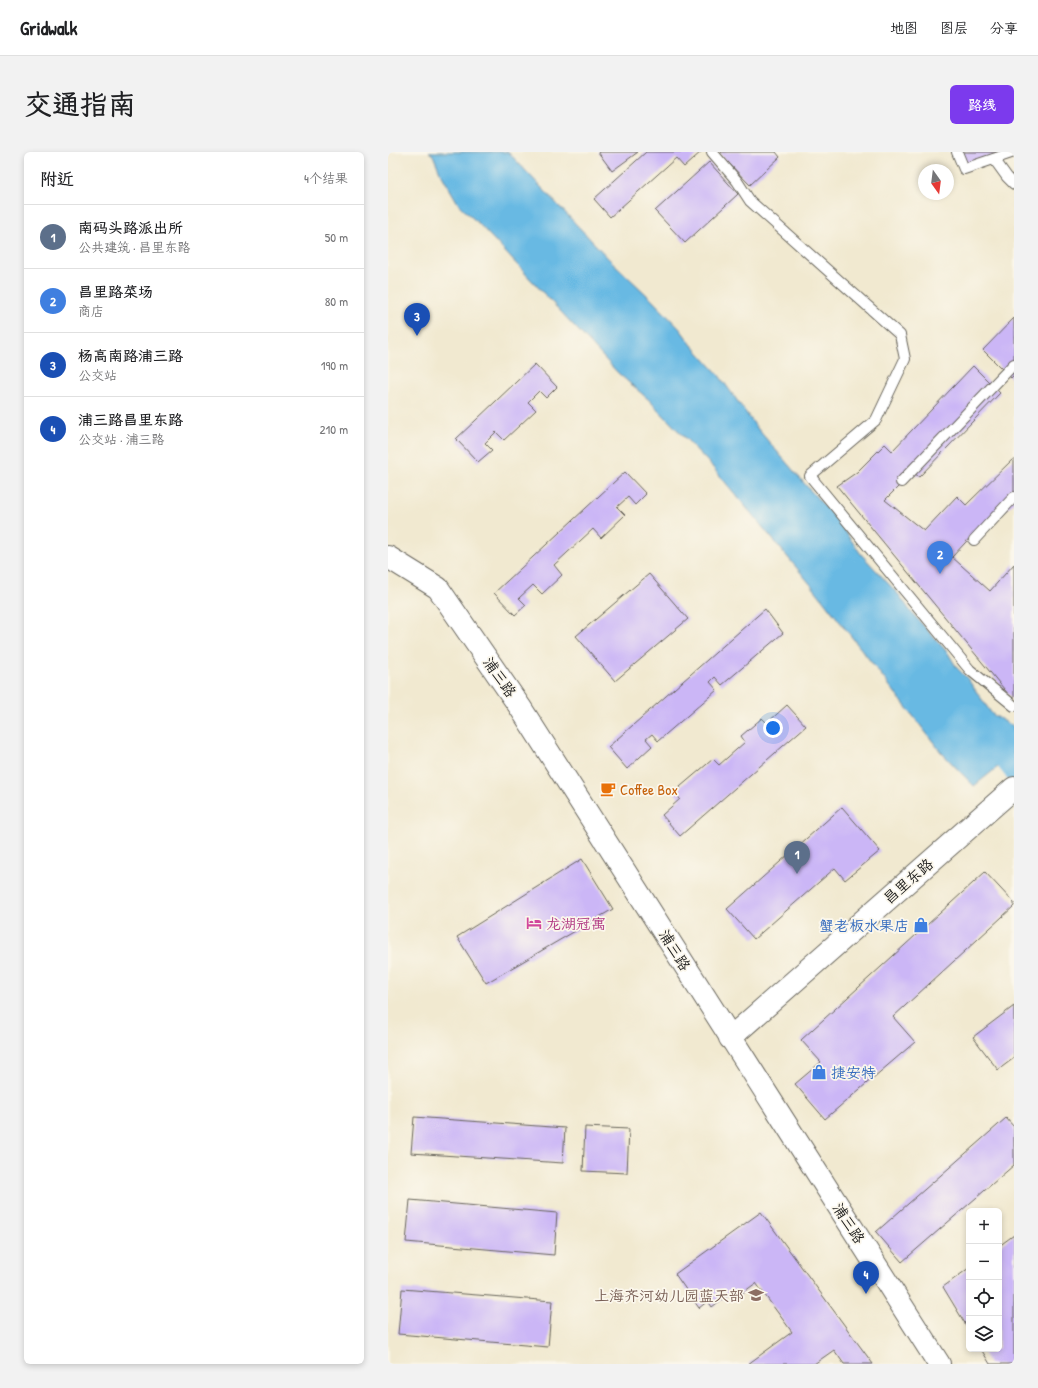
<!DOCTYPE html>
<html lang="zh">
<meta charset="utf-8">
<style>
:root{--surface:#fff;--page:#f2f2f2;--text:#202124;--muted:#757577;--line:#e0e0e0;--accent:#7c3aed}
body{margin:0;font-family:"Patrick Hand","LXGW WenKai TC",sans-serif;background:var(--page);color:var(--text)}
.controls{position:absolute;right:12px;bottom:12px;display:grid;overflow:hidden;border-radius:6px;box-shadow:0 2px 6px #0003}
.controls button{width:36px;height:36px;display:grid;place-items:center;padding:0;border:0;border-bottom:1px solid var(--line);background:var(--surface);color:var(--text);font:20px sans-serif}
.compass{position:absolute;left:530px;top:12px;width:36px;height:36px;border-radius:50%;background:var(--surface);box-shadow:0 2px 6px #0003;rotate:166deg}
.you{position:absolute;left:385px;top:576px;width:14px;height:14px;margin:-10px;border:3px solid #fff;border-radius:50%;background:#1a73e8;box-shadow:0 0 0 6px #1a73e833}
.badge{display:grid;place-items:center;width:26px;height:26px;border-radius:50%;background:var(--accent);color:#fff;font-size:13px;font-weight:700}
.pin{position:absolute;translate:-50% -33px;filter:drop-shadow(0 1px 2px #0008)}
.pin::after{content:'';position:absolute;top:21px;width:14px;height:12px;background:inherit;clip-path:polygon(0 0,100% 0,50% 100%)}
.list{margin:0;padding:0;list-style:none}
h2{display:flex;justify-content:space-between;align-items:center;height:52px;margin:0;padding:0 16px;font-size:17px}
h2 small{font-size:13px;font-weight:400;color:var(--muted)}
.list li{display:grid;grid-template-columns:26px 1fr auto;gap:12px;align-items:center;box-sizing:border-box;height:64px;padding:0 16px;border-top:1px solid var(--line)}
.list b{display:block;font-size:15px;white-space:nowrap}
.list p{margin:0;font-size:13px;white-space:nowrap;color:var(--muted)}
.list em{font-size:13px;font-style:normal;color:var(--muted)}
.icon{flex:none;width:22px;height:22px;fill:none;stroke:currentColor;stroke-width:2;stroke-linecap:round;stroke-linejoin:round}
.map{position:relative;flex:none;width:626px;height:1212px;overflow:hidden;border-radius:6px}
header{display:flex;align-items:center;gap:24px;box-sizing:border-box;height:56px;padding:0 20px;background:var(--surface);border-bottom:1px solid var(--line)}
header strong{font-size:19px}
nav{display:flex;gap:22px;margin-inline-start:auto;font-size:14px}
.intro{display:flex;align-items:center;justify-content:space-between;box-sizing:border-box;height:96px;padding:0 24px}
h1{margin:0;font-size:28px}
.button{padding:10px 18px;border-radius:6px;background:var(--accent);color:#fff;font-size:14px;font-weight:700}
main{display:flex;gap:24px;padding:0 24px}
aside{flex:1;background:var(--surface);border-radius:6px;box-shadow:0 2px 6px #0003}
.map>svg:first-child{display:block}
.water{fill:#68b9e3;stroke:#426a80}
.lines{fill:none;stroke-linecap:round;stroke-linejoin:round}
.canal{stroke:#68b9e3;stroke-width:19}
.building{fill:#cbb6f6}
.lane-casing{stroke:#67645b;stroke-width:12}
.secondary-casing{stroke:#67645b;stroke-width:24}
.lane{stroke:#fff;stroke-width:10}
.secondary{stroke:#fff;stroke-width:22}
.labels{text-anchor:middle;dominant-baseline:central;stroke-width:3.5;stroke-linejoin:round;paint-order:stroke}
.street-label{font-size:15px;fill:#1c1c1c;stroke:#fbf7ec}
.food-label{font-size:15px;fill:#c56008;stroke:#fbf7ec;text-anchor:start}
.hotel-label{font-size:15px;fill:#b23c85;stroke:#fbf7ec;text-anchor:start}
.shop-label{font-size:15px;fill:#366cbe;stroke:#fbf7ec;text-anchor:end}
.education-label{font-size:15px;fill:#785e54;stroke:#fbf7ec;text-anchor:end}
</style>
<header>
<strong>Gridwalk</strong>
<nav><a>地图</a><a>图层</a><a>分享</a></nav>
</header>
<div class="intro"><h1>交通指南</h1><a class="button">路线</a></div>
<main>
<aside>
<h2>附近<small>4个结果</small></h2>
<ul class="list">
<li><span class="badge" style="background:#5c6f8a">1</span><div><b>南码头路派出所</b><p>公共建筑 · 昌里东路</p></div><em>50 m</em></li>
<li><span class="badge" style="background:#3f7fe0">2</span><div><b>昌里路菜场</b><p>商店</p></div><em>80 m</em></li>
<li><span class="badge" style="background:#1a4fb4">3</span><div><b>杨高南路浦三路</b><p>公交站</p></div><em>190 m</em></li>
<li><span class="badge" style="background:#1a4fb4">4</span><div><b>浦三路昌里东路</b><p>公交站 · 浦三路</p></div><em>210 m</em></li>
</ul>
</aside>
<div class="map">
<svg width="626" height="1212" viewBox="0 0 626 1212">
<rect width="100%" height="100%" fill="#fbf7ec"/>
<filter id="ink" filterUnits="userSpaceOnUse"><feTurbulence type="fractalNoise" baseFrequency=".025" numOctaves="2"/><feDisplacementMap in="SourceGraphic" scale="8" xChannelSelector="R" yChannelSelector="G"/><feConvolveMatrix kernelMatrix="1 2 1 2 8 2 1 2 1" color-interpolation-filters="sRGB"/></filter>
<filter id="wash" filterUnits="userSpaceOnUse"><feTurbulence type="fractalNoise" baseFrequency=".012" numOctaves="4" result="noise"/><feDisplacementMap in="SourceGraphic" scale="16" xChannelSelector="R" yChannelSelector="G"/><feGaussianBlur stdDeviation="0.9" result="paint"/><feColorMatrix in="noise" values="0 0 0 0 0 0 0 0 0 0 0 0 0 0 0 0 0 1.4 0 .05"/><feComposite in="paint" operator="in"/></filter>
<g filter="url(#wash)">
<rect width="100%" height="100%" fill="#f1e9d0"/>
<polygon class="water" points="41,0 120,0 220,106 261,145 292,177 303,192 330,222 369,276 422,338 448,367 473,402 511,443 523,460 560,501 569,516 579,526 604,562 626,575 626,602 586,634 553,600 428,439 322,312 260,247 230,221 93,74 71,53 52,20 45,3"/>
<g class="lines">
<polyline class="canal" points="601,589 626,620"/>
</g>
<g id="blocks">
<g class="building">
<polygon points="210,0 250,0 224,19"/>
<polygon points="258,0 313,0 296,15 288,6 222,65 206,47"/>
<polygon points="334,0 388,0 392,5 362,33 332,2"/>
<polygon points="572,0 619,0 577,14"/>
<polygon points="321,10 350,42 297,91 267,59"/>
<polygon points="626,166 626,223 623,226 595,198"/>
<polygon points="147,212 169,235 158,246 151,239 140,250 148,258 116,288 108,280 97,291 104,298 90,310 68,287"/>
<polygon points="585,214 612,241 531,325 525,320 497,348 536,379 569,344 578,353 626,306 626,351 589,378 564,405 602,439 626,412 626,547 621,543 449,334 469,320 497,292 504,299"/>
<polygon points="237,320 258,342 247,353 240,345 229,355 237,363 213,386 205,377 166,413 174,423 154,442 145,433 131,446 138,453 127,463 106,441"/>
<polygon points="261,422 300,467 227,529 188,484"/>
<polygon points="377,457 395,481 334,533 327,525 322,530 329,538 270,589 264,582 258,587 264,594 239,617 220,595"/>
<polygon points="399,553 418,574 292,684 274,663 292,647 286,640 325,607 331,613 357,590 353,584 374,566 379,571"/>
<polygon points="454,655 492,699 457,728 447,716 366,787 339,757"/>
<polygon points="194,707 225,757 98,831 69,785"/>
<polygon points="597,720 626,751 626,754 505,865 527,890 437,967 407,932 433,910 413,888"/>
<polygon points="626,854 626,906 610,918 585,885"/>
<polygon points="26,965 177,976 175,1011 23,1001"/>
<polygon points="618,966 626,975 626,1013 514,1110 488,1080"/>
<polygon points="197,975 241,977 239,1021 195,1019"/>
<polygon points="22,1048 169,1061 166,1103 18,1090"/>
<polygon points="373,1060 485,1212 456,1212 446,1198 426,1212 360,1212 404,1180 368,1131 346,1147 342,1141 324,1155 320,1149 311,1156 287,1122"/>
<polygon points="626,1083 626,1212 602,1212 593,1197 611,1197 611,1094"/>
<polygon points="581,1116 581,1178 555,1135"/>
<polygon points="14,1137 164,1149 160,1195 10,1182"/>
</g>
</g>
</g>
<g filter="url(#ink)">
<use href="#blocks" fill-opacity="0" stroke="#67645b" stroke-width="1"/>
<g class="lines">
<g class="lane-casing">
<g id="lane">
<polyline points="324,0 349,29 362,49 512,183 517,207 488,268 422,324 582,518 626,554"/>
<polyline points="569,0 576,17 626,0"/>
<polyline points="606,7 619,25 626,32"/>
<polyline points="513,330 626,212"/>
<polyline points="586,388 626,345"/>
</g>
</g>
<g class="secondary-casing">
<g id="secondary">
<polyline points="0,405 50,436 132,555 551,1212"/>
<polyline points="342,886 626,636"/>
</g>
</g>
<use href="#lane" class="lane"/>
<use href="#secondary" class="secondary"/>
</g>
</g>
<defs>
<g id="cafe-bare" transform="scale(1.2)"><path d="M-5.5-4.5H6V0H3Q3 3.5 0 3.5H-2.5Q-5.5 3.5-5.5 0ZM3-3.2v2h1.7v-2ZM-6 4.5H4V6H-6Z" fill="#e8710a" stroke="#fbf7ec" stroke-width="2.5" paint-order="stroke"/></g>
<g id="hotel-bare" transform="scale(1.2)"><path d="M-6-4.5h1.5V1H6V5H4.5V3h-9V5H-6ZM-4 0a1.8 1.8 0 1 1 3.6 0ZM.5 0V-2.5h3Q6-2.5 6 0Z" fill="#d1479c" stroke="#fbf7ec" stroke-width="2.5" paint-order="stroke"/></g>
<g id="shop-bare" transform="scale(1.2)"><path d="M-5-2.5h2.3a2.7 3.5 0 0 1 5.4 0H5L5.5 6h-11ZM-1.5-2.5h3a1.5 2.3 0 0 0-3 0Z" fill="#3f7fe0" stroke="#fbf7ec" stroke-width="2.5" paint-order="stroke"/></g>
<g id="school-bare" transform="scale(1.2)"><path d="M0-5L7-2L0 1L-7-2ZM-4 1L0 2.5L4 1V4Q0 6-4 4Z" fill="#8d6e63" stroke="#fbf7ec" stroke-width="2.5" paint-order="stroke"/></g>
</defs>
<g fill-rule="evenodd">
<use href="#cafe-bare" x="220" y="637"/>
<use href="#hotel-bare" x="146" y="771"/>
<use href="#shop-bare" x="533" y="773"/>
<use href="#shop-bare" x="431" y="920"/>
<use href="#school-bare" x="368" y="1143"/>
</g>
<g class="labels">
<g class="street-label">
<text transform="translate(112 525) rotate(55)">浦三路</text>
<text transform="translate(520 729) rotate(-41)">昌里东路</text>
<text transform="translate(287 798) rotate(58)">浦三路</text>
<text transform="translate(461 1071) rotate(57)">浦三路</text>
</g>
<g class="food-label">
<text x="232" y="637">Coffee Box</text>
</g>
<g class="hotel-label">
<text x="158" y="771">龙湖冠寓</text>
</g>
<g class="shop-label">
<text x="521" y="773">蟹老板水果店</text>
<text x="443" y="920" text-anchor="start">捷安特</text>
</g>
<g class="education-label">
<text x="356" y="1143">上海齐河幼儿园蓝天部</text>
</g>
</g>
</svg>
<div class="controls">
<button>+</button>
<button>−</button>
<button><svg class="icon" aria-label="locate" viewBox="0 0 24 24"><circle cx="12" cy="12" r="6"/><path d="M12 2v4M12 18v4M2 12h4M18 12h4"/></svg></button>
<button><svg class="icon" aria-label="layers" viewBox="0 0 24 24"><path d="M12 4l9 5-9 5-9-5zM3 14l9 5 9-5"/></svg></button>
</div>
<svg class="compass" viewBox="-18 -18 36 36"><path d="M0-13l5 13h-10z" fill="#e53935"/><path d="M0 13l5-13h-10z" fill="#757577"/></svg>
<div class="you"></div>
<div class="pin badge" style="left:409px;top:722px;background:#5c6f8a">1</div>
<div class="pin badge" style="left:552px;top:422px;background:#3f7fe0">2</div>
<div class="pin badge" style="left:29px;top:184px;background:#1a4fb4">3</div>
<div class="pin badge" style="left:478px;top:1142px;background:#1a4fb4">4</div>
</div>
</main>
